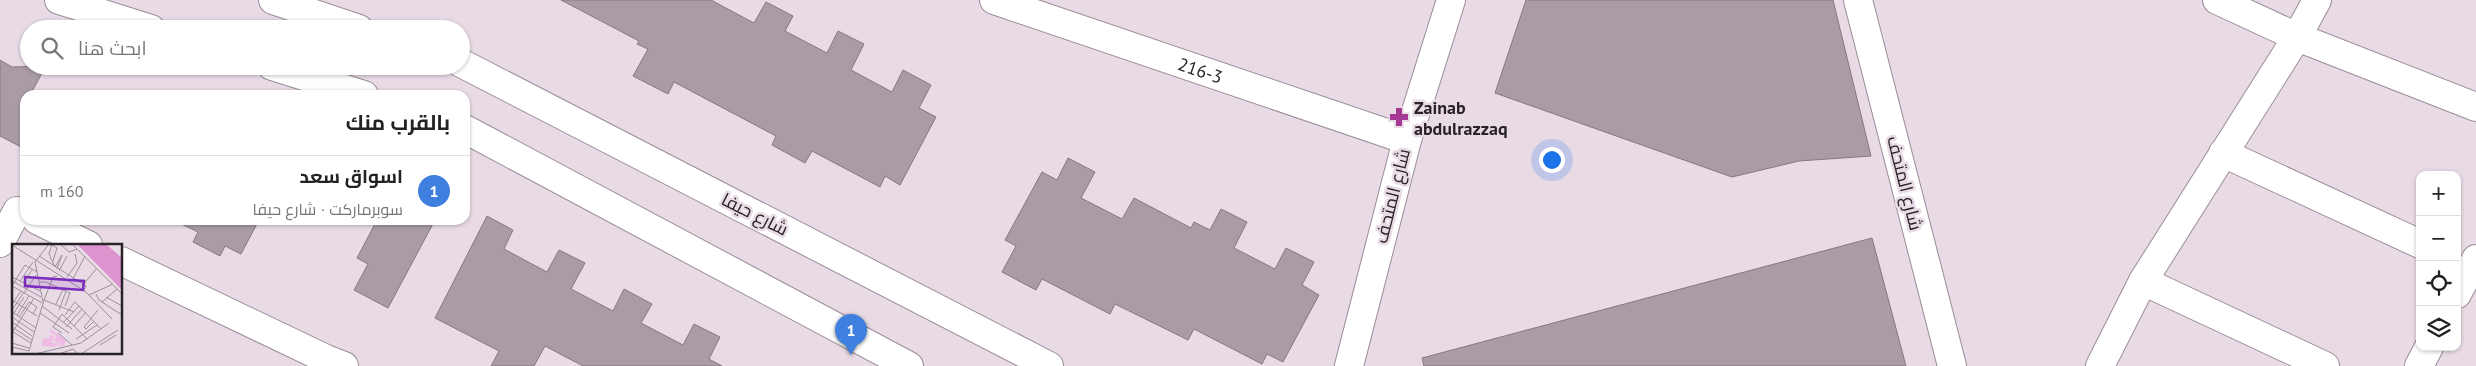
<!DOCTYPE html>
<html lang="ar">
<meta charset="utf-8">
<style>
:root{--surface:#fff;--page:#f6f6f6;--text:#222;--muted:#767676;--line:#e0e0e0;--accent:#0b8043}
body{margin:0;font-family:"PT Sans",Cairo,sans-serif;background:var(--page);color:var(--text);direction:rtl}
.controls{position:absolute;right:15px;bottom:15px;display:grid;overflow:hidden;border-radius:10px;box-shadow:0 1px 4px #0004}
.controls button{width:45px;height:45px;display:grid;place-items:center;padding:0;border:0;border-bottom:1px solid var(--line);background:var(--surface);color:var(--text);font:25px sans-serif}
.you{position:absolute;left:1551px;top:159px;width:18px;height:18px;margin:-12px;border:4px solid #fff;border-radius:50%;background:#1a73e8;box-shadow:0 0 0 8px #1a73e833}
.badge{display:grid;place-items:center;width:32px;height:32px;border-radius:50%;background:var(--accent);color:#fff;font-size:16px;font-weight:700}
.pin{position:absolute;translate:-50% -41px;filter:drop-shadow(0 1px 2px #0008)}
.pin::after{content:'';position:absolute;top:26px;width:18px;height:15px;background:inherit;clip-path:polygon(0 0,100% 0,50% 100%)}
.list{margin:0;padding:0;list-style:none}
h2{display:flex;justify-content:space-between;align-items:center;height:65px;margin:0;padding:0 20px;font-size:21px}
h2 small{font-size:16px;font-weight:400;color:var(--muted)}
.list li{display:grid;grid-template-columns:32px 1fr auto;gap:15px;align-items:center;box-sizing:border-box;height:70px;padding:0 20px;border-top:1px solid var(--line)}
.list b{display:block;font-size:19px;white-space:nowrap}
.list p{margin:0;font-size:16px;white-space:nowrap;color:var(--muted)}
.list em{font-size:16px;font-style:normal;color:var(--muted)}
.icon{flex:none;width:28px;height:28px;fill:none;stroke:currentColor;stroke-width:2;stroke-linecap:round;stroke-linejoin:round}
.map{position:relative;flex:none;width:2476px;height:366px;overflow:hidden;direction:ltr}
.search{position:absolute;background:var(--surface);box-shadow:0 1px 4px #0004;left:20px;top:20px;width:450px;height:55px;display:flex;align-items:center;gap:12px;box-sizing:border-box;padding:0 18px;border-radius:28px;color:var(--muted);font-size:19px}
.panel{position:absolute;background:var(--surface);box-shadow:0 1px 4px #0004;left:20px;top:90px;width:450px;height:135px;border-radius:15px;direction:rtl}
.map>svg:first-child{display:block}
.building{fill:#aa9ca6;stroke:#857882}
.lines{fill:none;stroke-linecap:round;stroke-linejoin:round}
.minor-casing{stroke:#9a8d97;stroke-width:30}
.secondary-casing{stroke:#9a8d97;stroke-width:30}
.primary-casing{stroke:#9a8d97;stroke-width:30}
.minor{stroke:#fff;stroke-width:28}
.secondary{stroke:#fff;stroke-width:28}
.primary{stroke:#fff;stroke-width:28}
.labels{text-anchor:middle;dominant-baseline:central;stroke-width:5;stroke-linejoin:round;paint-order:stroke}
.street-label{font-size:18px;fill:#282327;stroke:#e9dbe6}
.poi-label{font-size:18px;font-weight:bold;fill:#282327;stroke:#e9dbe6;text-anchor:start}
.inset-river{fill:none;stroke:#dc93ce;stroke-width:2.5}
.inset-road{fill:none;stroke:#9c919a;stroke-width:1}
.view{fill:#7b2cbf;fill-opacity:0.15;stroke:#7b2cbf;stroke-width:2.5}
.inset-edge{fill:none;stroke:#282327;stroke-width:2.5}
</style>
<div class="map">
<svg width="2476" height="366" viewBox="0 0 2476 366">
<rect width="100%" height="100%" fill="#e9dbe6"/>
<g class="building">
<polygon points="561,0 711,0 754,23 766,2 793,16 785,31 827,53 838,31 864,44 851,70 892,92 903,70 931,85 919,108 936,117 900,185 885,176 880,187 812,151 805,163 772,145 776,136 674,82 668,94 633,76 648,49 637,44 639,41"/>
<polygon points="1526,0 1833,0 1871,156 1799,161 1732,177 1495,93"/>
<polygon points="0,60 12,67 46,66 30,95 25,95 25,149 0,136"/>
<polygon points="1068,158 1095,172 1081,198 1122,219 1134,198 1191,228 1194,222 1210,230 1221,209 1247,222 1234,248 1275,269 1286,248 1314,262 1302,285 1319,295 1283,362 1267,354 1262,364 1194,329 1188,340 1115,304 1110,314 1042,279 1036,290 1002,272 1016,246 1005,240 1042,172 1057,180"/>
<polygon points="487,216 513,230 504,249 547,272 559,250 585,263 571,289 613,311 624,289 652,304 641,323 683,345 694,324 720,337 709,359 722,366 583,366 545,346 534,366 491,366 499,351 435,318"/>
<polygon points="173,220 259,220 241,254 225,246 220,256 193,242 198,232"/>
<polygon points="377,220 435,220 388,308 354,290 368,264 357,258"/>
<polygon points="1872,238 1906,366 1424,366 1422,358"/>
</g>
<g class="lines">
<g class="minor-casing">
<g id="minor">
<path id="s1" d="M994,0l413,140"/>
<polyline points="2217,0 2297,37 2476,107"/>
<polyline points="2223,153 2420,244"/>
<polyline points="37,220 88,245"/>
<polyline points="0,243 17,211"/>
<polyline points="121,261 326,359 344,366"/>
<polyline points="2143,281 2325,366"/>
<polyline points="2457,294 2476,259"/>
<polyline points="2100,366 2143,281 2297,37 2317,0"/>
<polyline points="2419,366 2429,347"/>
</g>
</g>
<g class="secondary-casing">
<g id="secondary">
<polyline points="59,0 151,29"/>
<polyline points="273,0 359,29"/>
<polyline points="461,63 1049,366"/>
<polyline points="272,66 364,95"/>
<polyline points="465,129 909,366"/>
<polyline points="1349,366 1407,140 1451,0"/>
</g>
</g>
<g class="primary-casing">
<polyline id="primary" points="1858,0 1952,366"/>
</g>
<use href="#minor" class="minor"/>
<use href="#secondary" class="secondary"/>
<use href="#primary" class="primary"/>
</g>
<defs>
<g id="pharmacy-bare" transform="scale(1.5)"><path d="M-2-6h4v4h4v4h-4v4h-4v-4h-4v-4h4Z" fill="#a53795" stroke="#e9dbe6" stroke-width="2.5" paint-order="stroke"/></g>
</defs>
<g fill-rule="evenodd">
<use href="#pharmacy-bare" x="1399" y="117"/>
</g>
<g class="labels">
<g class="street-label">
<text stroke="none"><textPath href="#s1" startOffset="218">216-3</textPath></text>
<text transform="translate(1905 183) rotate(76)">شارع المتحف</text>
<text transform="translate(1392 196) rotate(-76)">شارع المتحف</text>
<text transform="translate(755 214) rotate(27)">شارع حيفا</text>
</g>
<g class="poi-label">
<text x="1414" y="107">Zainab<tspan x="1414" dy="21">abdulrazzaq</tspan></text>
</g>
</g>
<g transform="translate(12 244)">
<rect width="110" height="110" fill="#e9dbe6"/>
<path d="M39,85l15,11 -1,5 -7,2 3,-6 -6,6 -14,-1 2,-8 6,1 1,-4 4,1 -2,7h6l-4,-2 2,-6 -6,-2z" fill="#f0bce5"/>
<path d="M65,0h29l16,14v32z" fill="#dc93ce"/>
<path class="inset-river" d="M74,0l36,33M76,0l34,31M78,0l32,29M81,0l29,27M83,0l27,25"/>
<path class="inset-road" d="M40,0l-3,10 6,13M48,0l9,8 8,-3M60,0l50,50M0,1l74,47 26,27M40,1l5,3 -4,13M27,12l47,30 -2,4M23,18l8,40M23,18l14,-18M43,23l7,-12 -5,14M47,27l8,-15M0,33l28,14M55,33l10,-14 -2,-9M61,35l12,-23M0,37l29,16M8,37l13,-19M27,38h7l24,11 -5,13M11,39l9,-13M71,41l14,-17M0,42l13,-21 12,7M0,42l30,17M12,49l12,-18M84,50l3,6 23,15M77,51l24,-11M94,53l16,9M0,56l25,16M32,56l30,12M90,58l15,-13M0,60l9,-13M44,60l7,-15M30,62l30,23M0,66l12,-18M47,66l7,-19M0,68l24,16M2,69l10,-16M28,69l29,20M5,71l12,-19M53,71l10,-13 26,27M0,73l22,15M7,73l10,-15 8,5 -4,7M82,77l-8,8 -2,-2 14,-17M0,78l20,14M51,79l16,-17M62,82l12,-14M0,83l20,13M54,83l16,-18M1,88l18,11M0,89l22,-35M46,89l14,12M50,89l-9,-6 9,-13 25,25M64,95l21,-14M0,99l17,5M88,101l16,-10M0,103l17,4M17,107l15,-51 9,-23 4,-1M23,110l46,-11 28,-20M47,110l14,-5 5,5M69,110l37,-24"/>
<path class="view" d="M13,33l59,4 -1,9 -58,-4z"/>
<rect width="110" height="110" class="inset-edge"/>
</g>
</svg>
<div class="controls">
<button>+</button>
<button>−</button>
<button><svg class="icon" aria-label="locate" viewBox="0 0 24 24"><circle cx="12" cy="12" r="6"/><path d="M12 2v4M12 18v4M2 12h4M18 12h4"/></svg></button>
<button><svg class="icon" aria-label="layers" viewBox="0 0 24 24"><path d="M12 4l9 5-9 5-9-5zM3 14l9 5 9-5"/></svg></button>
</div>
<div class="you"></div>
<div class="pin badge" style="left:851px;top:355px;background:#3f7fe0">1</div>
<div class="search"><svg class="icon" aria-label="search" viewBox="0 0 24 24"><circle cx="10" cy="10" r="6"/><path d="M15 15l6 6"/></svg>ابحث هنا</div>
<section class="panel">
<h2>بالقرب منك<small></small></h2>
<ul class="list">
<li><span class="badge" style="background:#3f7fe0">1</span><div><b>اسواق سعد</b><p>سوبرماركت · شارع حيفا</p></div><em>160 m</em></li>
</ul>
</section>
</div>
